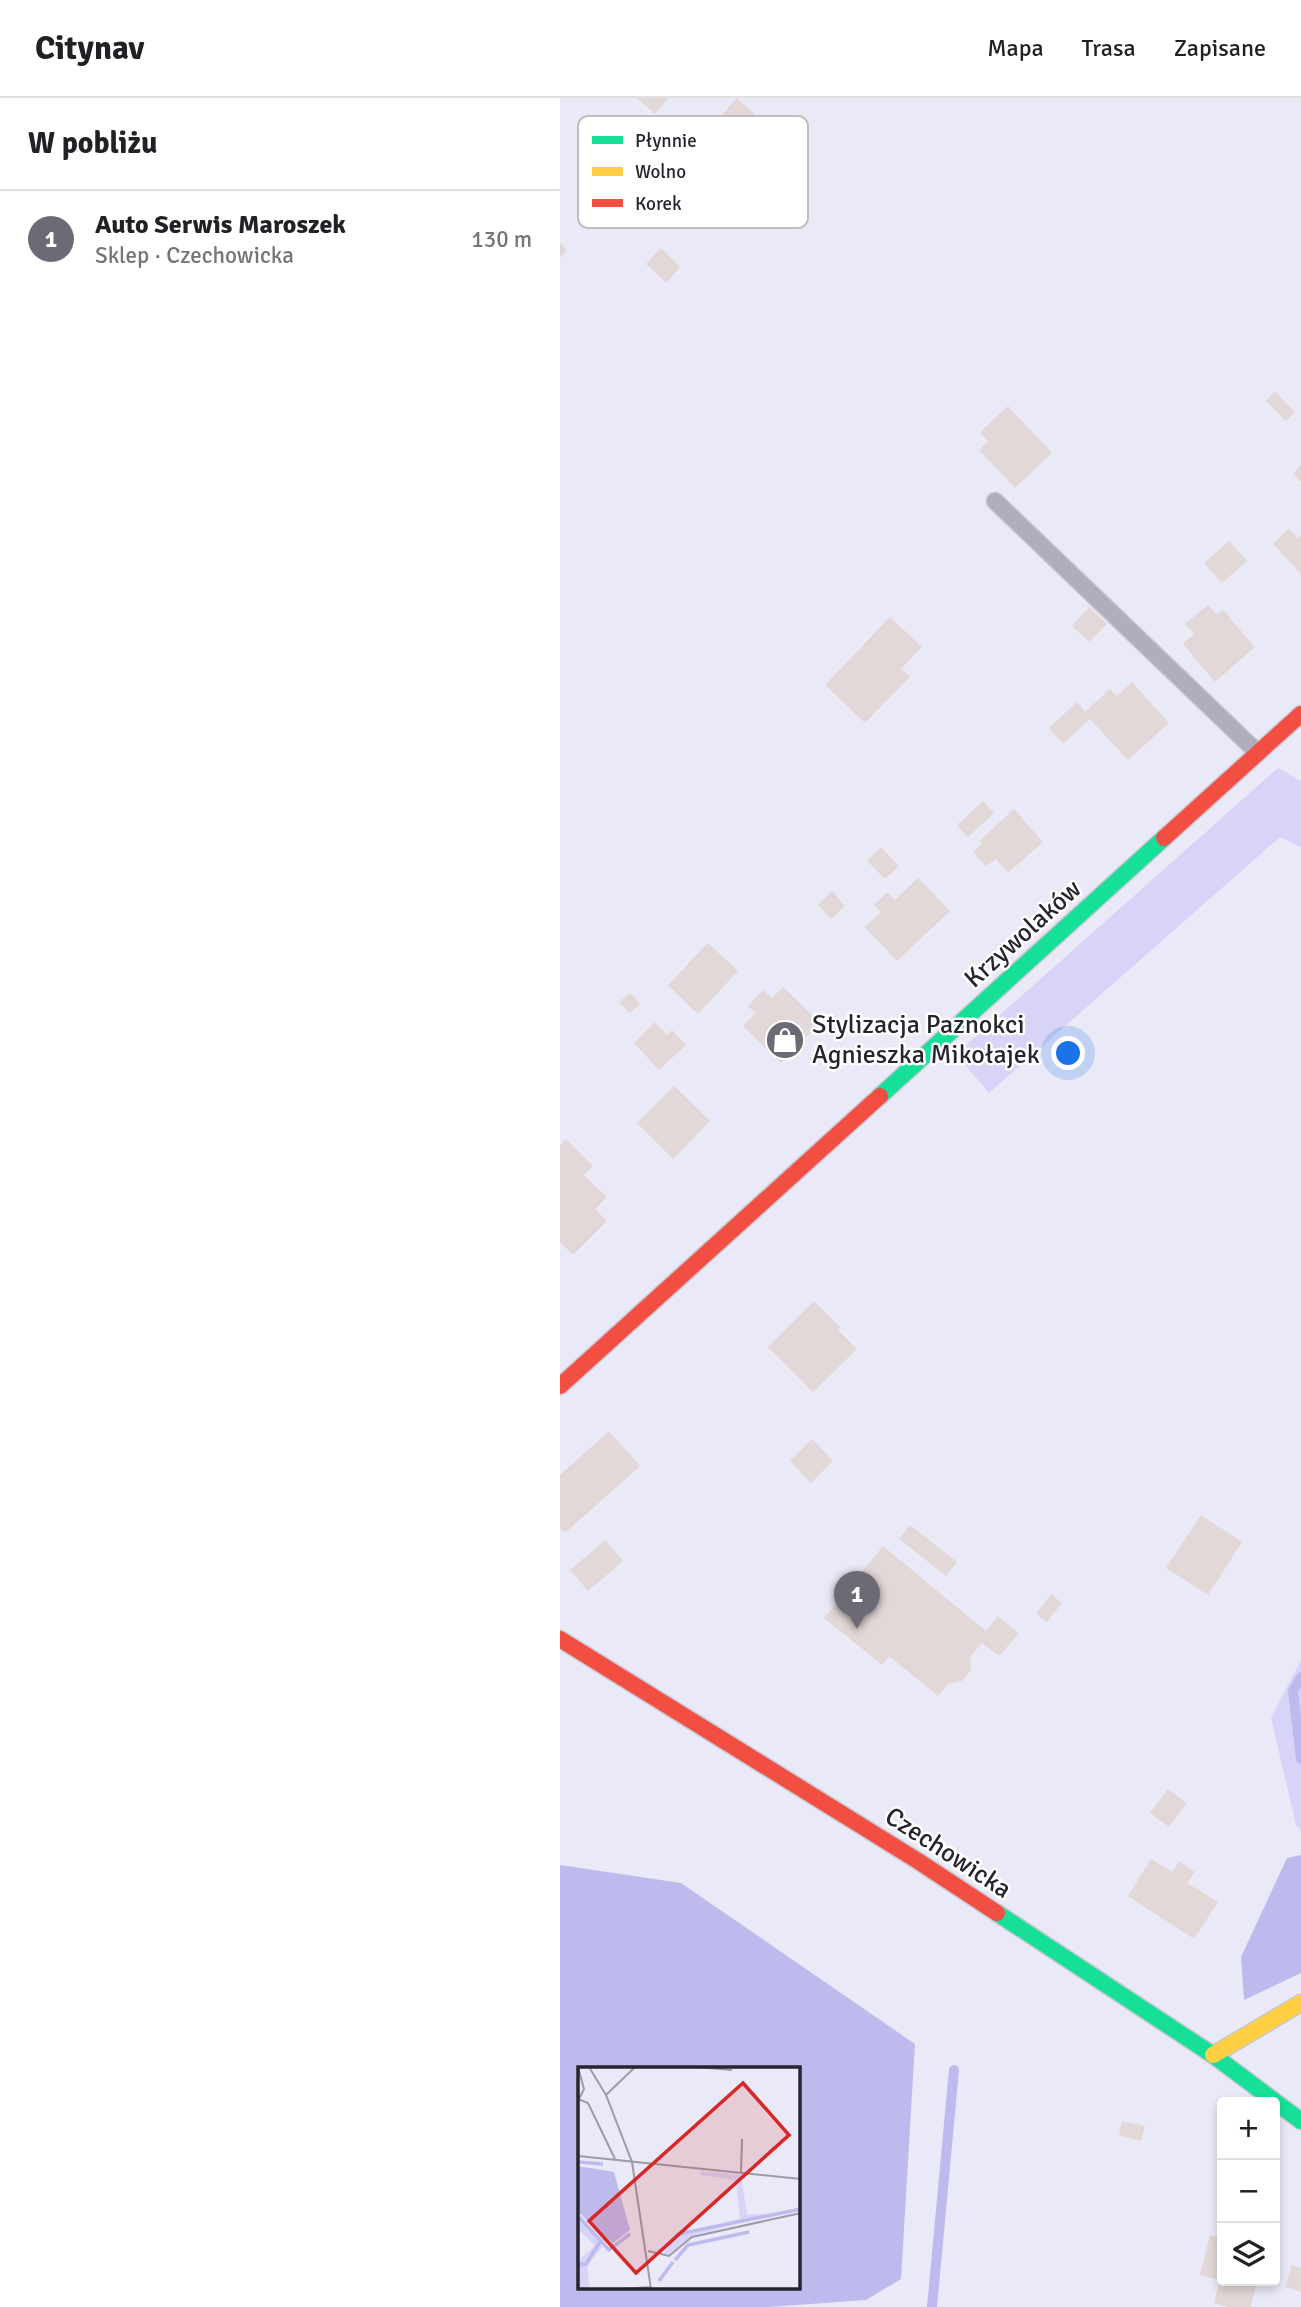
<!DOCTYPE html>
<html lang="pl">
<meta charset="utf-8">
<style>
:root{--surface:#fff;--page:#f2f2f2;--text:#202124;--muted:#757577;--line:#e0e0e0;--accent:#6b6a75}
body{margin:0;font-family:Signika,sans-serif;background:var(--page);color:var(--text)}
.controls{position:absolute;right:21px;bottom:21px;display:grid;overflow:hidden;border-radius:7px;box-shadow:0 4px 10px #0003}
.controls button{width:63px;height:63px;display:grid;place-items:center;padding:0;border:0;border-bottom:2px solid var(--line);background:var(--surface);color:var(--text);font:35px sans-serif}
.you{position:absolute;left:509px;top:956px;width:24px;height:24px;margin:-18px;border:5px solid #fff;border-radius:50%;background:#1a73e8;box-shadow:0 0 0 10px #1a73e833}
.badge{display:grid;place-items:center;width:46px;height:46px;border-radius:50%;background:var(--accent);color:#fff;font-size:23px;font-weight:700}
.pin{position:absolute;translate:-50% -58px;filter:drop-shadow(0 2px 4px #0008)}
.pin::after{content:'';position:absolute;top:37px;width:24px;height:21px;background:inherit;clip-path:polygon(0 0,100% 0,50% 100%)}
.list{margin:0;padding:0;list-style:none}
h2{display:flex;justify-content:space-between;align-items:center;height:91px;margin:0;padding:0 28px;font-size:30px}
h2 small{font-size:23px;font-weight:400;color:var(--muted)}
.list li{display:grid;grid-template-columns:46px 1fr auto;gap:21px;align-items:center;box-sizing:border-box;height:98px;padding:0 28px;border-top:2px solid var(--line)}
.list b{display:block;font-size:26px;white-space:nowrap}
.list p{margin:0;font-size:23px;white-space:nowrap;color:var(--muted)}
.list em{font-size:23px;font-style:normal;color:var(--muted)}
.icon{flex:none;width:38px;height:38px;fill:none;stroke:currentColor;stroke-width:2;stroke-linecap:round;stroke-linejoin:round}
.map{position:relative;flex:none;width:741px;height:2209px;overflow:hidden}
header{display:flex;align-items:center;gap:42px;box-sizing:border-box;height:98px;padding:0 35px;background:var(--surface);border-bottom:2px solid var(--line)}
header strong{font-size:33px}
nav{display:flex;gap:38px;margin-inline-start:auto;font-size:24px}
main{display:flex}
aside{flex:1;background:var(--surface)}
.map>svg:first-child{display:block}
.green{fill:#d7d4f8}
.water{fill:#bfbaee;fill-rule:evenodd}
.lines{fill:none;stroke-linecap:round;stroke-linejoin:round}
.stream{stroke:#bfbaee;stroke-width:10}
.building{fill:#e3d8d8}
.lane-casing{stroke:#c8c7d2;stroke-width:19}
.fast-casing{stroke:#c8c7d2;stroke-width:19}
.slow-casing{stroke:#c8c7d2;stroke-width:19}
.jam-casing{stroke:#c8c7d2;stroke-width:19}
.lane{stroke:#aeaebd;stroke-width:16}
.fast{stroke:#16e098;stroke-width:16}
.slow{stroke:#ffcf43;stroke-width:16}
.jam{stroke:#f24e42;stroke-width:16}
.labels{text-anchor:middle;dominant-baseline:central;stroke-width:5;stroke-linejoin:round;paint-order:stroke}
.street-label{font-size:26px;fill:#26252f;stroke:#fff}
.poi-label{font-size:26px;fill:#26252f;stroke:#fff;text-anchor:start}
.inset-river{fill:none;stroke:#bfbaee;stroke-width:3.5}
.inset-road{fill:none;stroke:#9c9ba7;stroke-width:2}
.view{fill:#d62828;fill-opacity:0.15;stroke:#d62828;stroke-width:3.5}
.inset-edge{fill:none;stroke:#26252f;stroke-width:3.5}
.key{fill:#fff;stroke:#bebec1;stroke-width:2}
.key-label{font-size:19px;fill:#26252f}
</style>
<header>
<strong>Citynav</strong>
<nav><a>Mapa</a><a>Trasa</a><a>Zapisane</a></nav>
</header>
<main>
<aside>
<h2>W pobliżu<small></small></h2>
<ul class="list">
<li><span class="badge">1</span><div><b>Auto Serwis Maroszek</b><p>Sklep · Czechowicka</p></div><em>130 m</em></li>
</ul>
</aside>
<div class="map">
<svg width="741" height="2209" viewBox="0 0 741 2209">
<rect width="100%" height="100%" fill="#eae9f7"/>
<g class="green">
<polygon points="718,670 741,683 741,749 720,739 429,995 396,956"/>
<polygon points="741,1562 741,1732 736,1727 711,1620"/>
</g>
<g class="water">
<polygon points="741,1757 741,1875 684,1902 681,1859 727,1760"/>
<path d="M0,1767l121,18 234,161 -14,235 -35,21 -97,7h-209zM19,1971h219v219h-219z"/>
</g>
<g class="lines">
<g class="stream">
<polyline points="741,1579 733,1593 741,1661"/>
<polyline points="372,2209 394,1972"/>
</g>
</g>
<g class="building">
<polygon points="77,0 109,0 95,16"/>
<polygon points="177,0 201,22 189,36 227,69 196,103 169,79 154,97 119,65"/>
<polygon points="0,145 7,152 0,160"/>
<polygon points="101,150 120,169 106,185 86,166"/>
<polygon points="715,293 735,314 726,323 706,303"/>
<polygon points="448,308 492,355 455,390 419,352 428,343 420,334"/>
<polygon points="741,367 741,384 733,376"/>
<polygon points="729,431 738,440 741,437 741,476 713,446"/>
<polygon points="669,443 687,463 662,485 644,465"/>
<polygon points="648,507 657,517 663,512 695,549 655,584 623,546 634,536 625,526"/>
<polygon points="529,509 547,526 529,544 512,528"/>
<polygon points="330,519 362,549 341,571 350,579 305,625 265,587"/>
<polygon points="572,584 609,625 568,662 530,621 503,646 489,630 517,604 525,614 550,591 557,598"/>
<polygon points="423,703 434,715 408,739 397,727"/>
<polygon points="454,711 483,744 448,775 436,761 426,768 413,754 422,745 420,742"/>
<polygon points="321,749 339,768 325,781 307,763"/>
<polygon points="358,780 390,813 337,863 305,829 321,814 314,807 328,794 335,802"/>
<polygon points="272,793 285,808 271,821 258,807"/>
<polygon points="148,845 178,873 138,916 108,887"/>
<polygon points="223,889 260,925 221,965 183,928 195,915 188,908 203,892 212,900"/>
<polygon points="70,895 80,906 70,915 59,904"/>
<polygon points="95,924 107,937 112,932 126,947 99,972 74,945"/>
<polygon points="114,988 150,1023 113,1061 77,1025"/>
<polygon points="6,1041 33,1068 24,1077 47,1099 35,1111 47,1123 13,1157 0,1144 0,1048"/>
<polygon points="254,1203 280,1229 277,1231 297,1251 253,1294 208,1249"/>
<polygon points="49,1333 80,1368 5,1435 0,1430 0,1377"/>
<polygon points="252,1341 273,1363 251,1385 230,1363"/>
<polygon points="641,1417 682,1444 648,1497 606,1470"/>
<polygon points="350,1427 397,1464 386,1478 339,1441"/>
<polygon points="45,1442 63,1463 28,1493 10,1472"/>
<polygon points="323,1448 426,1533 438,1518 459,1535 439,1558 422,1545 410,1559 411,1572 402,1583 388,1586 378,1598 329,1558 322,1567 264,1520"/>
<polygon points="491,1496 502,1505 487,1524 476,1516"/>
<polygon points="608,1691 627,1705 609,1729 590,1715"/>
<polygon points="591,1761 612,1774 619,1763 635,1774 627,1785 658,1804 634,1841 568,1798"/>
<polygon points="562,2023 585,2028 581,2043 559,2037"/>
<polygon points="650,2137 662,2140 662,2183 697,2183 691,2209 668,2209 654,2205 660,2182 640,2177"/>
<polygon points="732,2167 741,2170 741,2194 725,2189"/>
</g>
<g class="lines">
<g class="lane-casing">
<polyline id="lane" points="435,403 698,655"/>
</g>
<g class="fast-casing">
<g id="fast">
<polyline points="320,998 604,740"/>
<polyline points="437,1815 653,1957 741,2023"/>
</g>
</g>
<g class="slow-casing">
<polyline id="slow" points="653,1957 741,1905"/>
</g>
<g class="jam-casing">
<g id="jam">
<polyline points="604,740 741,616"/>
<polyline points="0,1288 320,998"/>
<polyline points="0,1541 358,1763 437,1815"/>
</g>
</g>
<use href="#lane" class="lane"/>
<use href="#fast" class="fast"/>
<use href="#slow" class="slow"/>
<use href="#jam" class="jam"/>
</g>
<defs>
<g id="shop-disc" transform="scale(2.0125)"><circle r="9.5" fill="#6b6a75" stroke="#fff"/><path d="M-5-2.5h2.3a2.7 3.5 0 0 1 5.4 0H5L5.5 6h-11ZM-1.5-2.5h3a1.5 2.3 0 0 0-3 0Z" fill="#fff"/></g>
</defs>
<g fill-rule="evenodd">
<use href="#shop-disc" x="225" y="942"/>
</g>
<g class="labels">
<g class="street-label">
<text transform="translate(463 836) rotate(-42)">Krzywolaków</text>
<text transform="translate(388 1755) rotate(33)">Czechowicka</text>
</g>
<g class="poi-label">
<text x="252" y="927">Stylizacja Paznokci<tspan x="252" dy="30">Agnieszka Mikołajek</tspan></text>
</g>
</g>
<g transform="translate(18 1969)">
<rect width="222" height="222" fill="#eae9f7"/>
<path d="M123,104l40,4 6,40 27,-2 -82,23 -24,19 -5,-1 12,-20 65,-15 -4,-39 -36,-5zM0,150l25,29 -16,20 3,23h-12v-29l17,-14 -17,-17z" fill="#d7d4f8"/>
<path d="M0,99l36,6 16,58 -17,13 -35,-31z" fill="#bfbaee"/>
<path class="inset-river" d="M0,95l25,2M0,149l31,34 21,-16M90,178l10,-11 123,-25M97,193l13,-15 61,-13M0,198l8,-1 15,-24M81,214l14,-19"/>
<path class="inset-road" d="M0,0l6,22 -5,10M11,0l17,28 26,67 19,127M118,0l36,3M28,28l29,-28M0,32l10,4 27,56M0,89l223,23M163,106l1,-34M70,184l21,5 23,-19 109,-24M43,222l30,-2"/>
<path class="view" d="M165,16l46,52 -153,138 -47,-52z"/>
<rect width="222" height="222" class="inset-edge"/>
</g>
<rect x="18" y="18" width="230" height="112" rx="10" class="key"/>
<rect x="32" y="38" width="31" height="8" fill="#16e098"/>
<rect x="32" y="69" width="31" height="9" fill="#ffcf43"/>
<rect x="32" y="101" width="31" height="8" fill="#f24e42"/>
<g class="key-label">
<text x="75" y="49">Płynnie</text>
<text x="75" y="80">Wolno</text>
<text x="75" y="112">Korek</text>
</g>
</svg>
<div class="controls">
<button>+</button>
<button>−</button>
<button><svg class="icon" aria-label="layers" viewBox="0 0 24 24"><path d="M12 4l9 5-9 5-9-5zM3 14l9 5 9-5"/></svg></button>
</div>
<div class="you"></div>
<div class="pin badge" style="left:297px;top:1531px">1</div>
</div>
</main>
